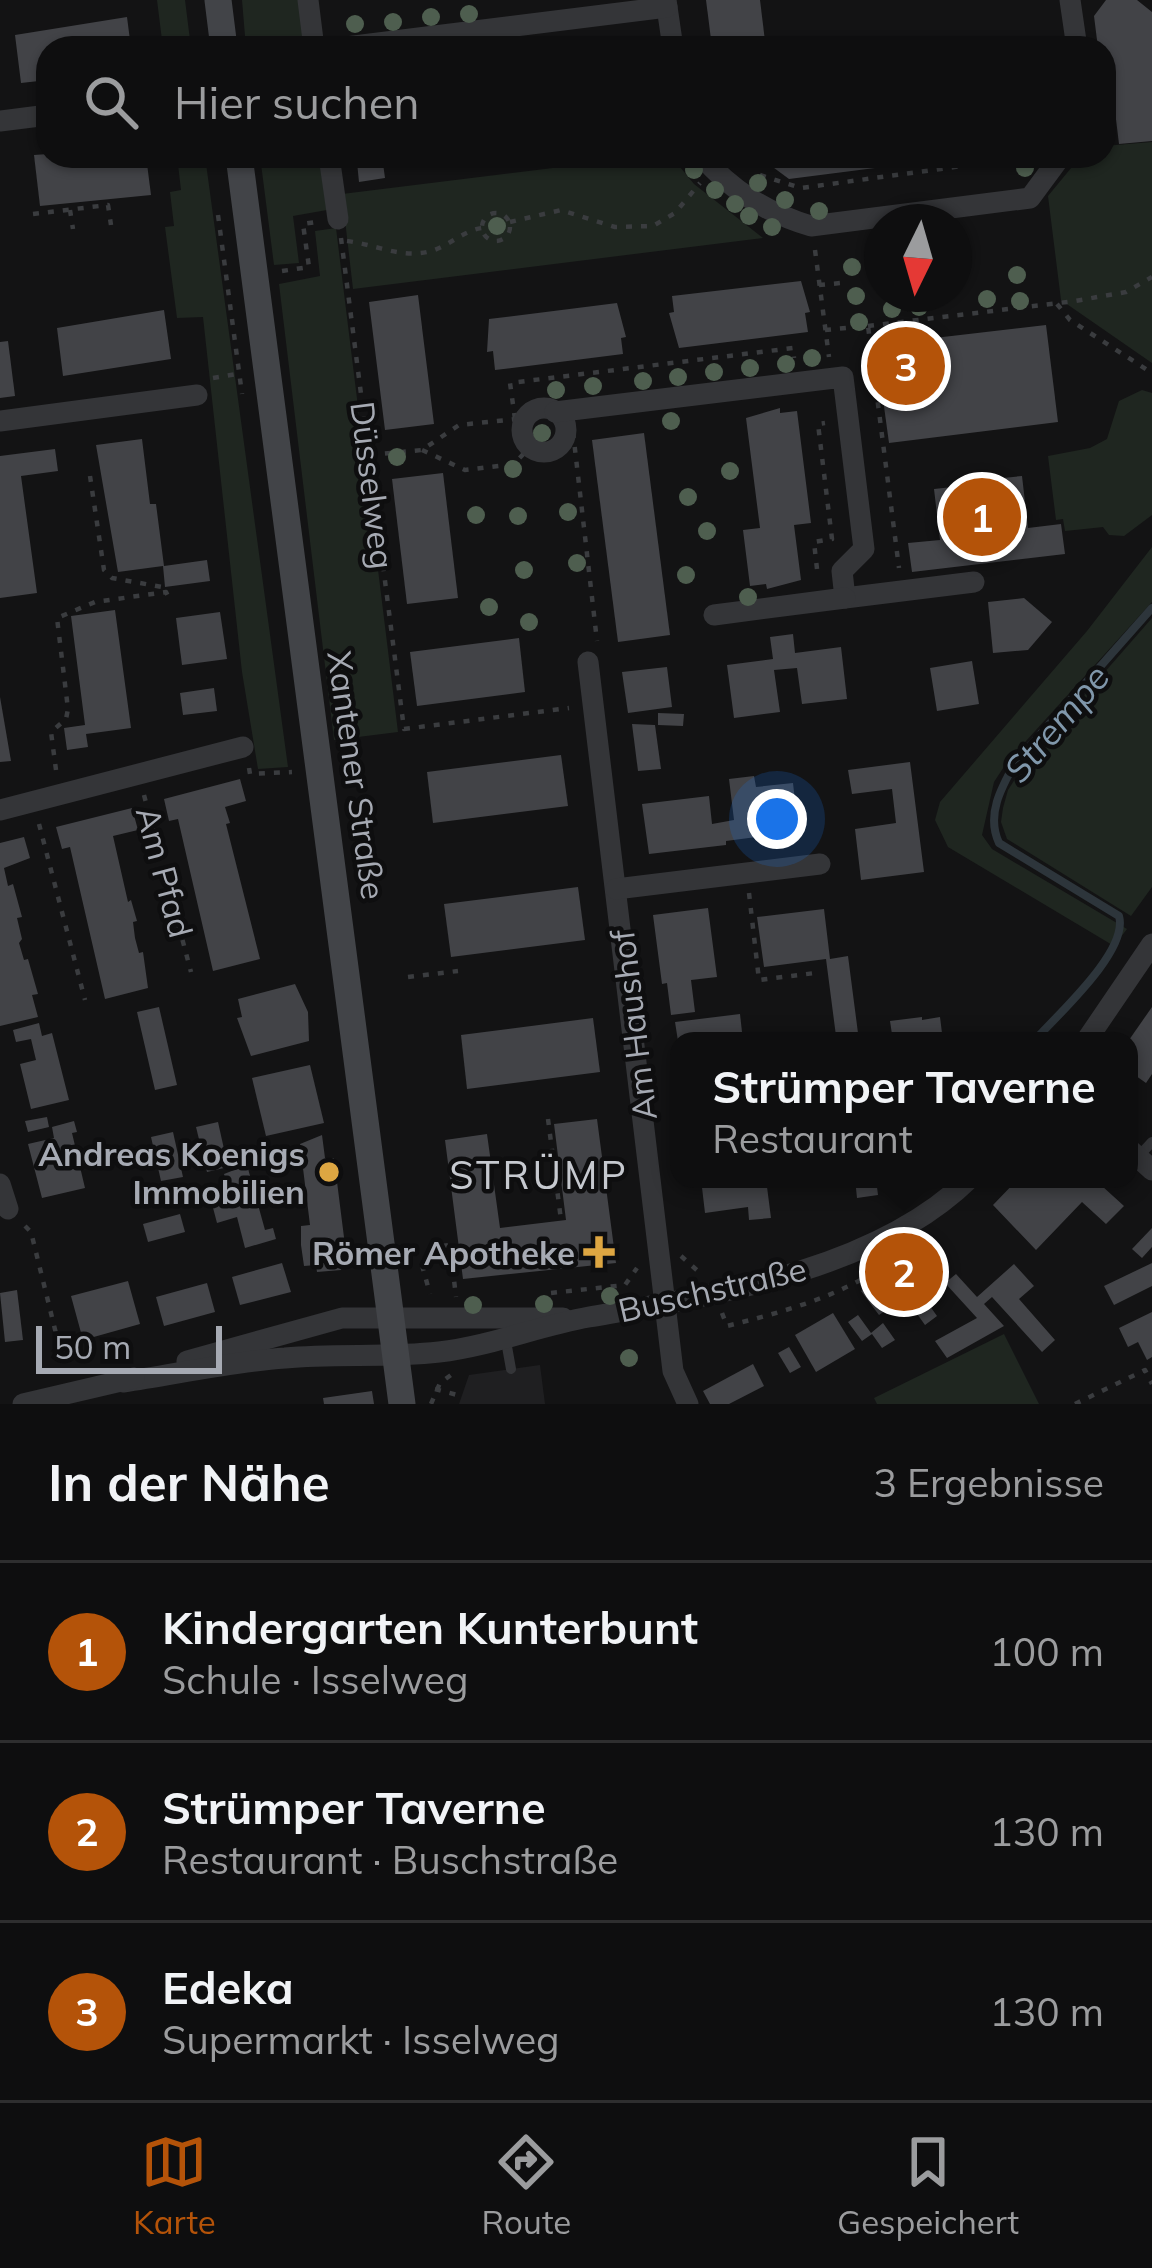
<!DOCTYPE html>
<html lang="de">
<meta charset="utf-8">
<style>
:root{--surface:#0e0e0f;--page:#171718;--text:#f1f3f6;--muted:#9b9c9e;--line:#2e2e2f;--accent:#b45309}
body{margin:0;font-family:Mulish,sans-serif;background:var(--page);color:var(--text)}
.compass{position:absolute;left:864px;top:204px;width:108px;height:108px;border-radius:50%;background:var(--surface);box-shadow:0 3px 9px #0004;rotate:185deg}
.scale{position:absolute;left:36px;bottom:30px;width:186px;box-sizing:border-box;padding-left:12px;border:6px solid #a6aab3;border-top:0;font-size:33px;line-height:42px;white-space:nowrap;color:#a6aab3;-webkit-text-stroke:9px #0e0e0f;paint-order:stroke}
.you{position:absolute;left:777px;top:819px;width:42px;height:42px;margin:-30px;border:9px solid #fff;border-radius:50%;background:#1a73e8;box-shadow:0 0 0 18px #1a73e833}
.badge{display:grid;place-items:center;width:78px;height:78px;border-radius:50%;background:var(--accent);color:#fff;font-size:39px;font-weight:700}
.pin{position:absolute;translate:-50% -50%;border:6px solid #fff;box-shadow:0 3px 12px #0006}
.popup{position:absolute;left:670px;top:1032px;width:468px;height:156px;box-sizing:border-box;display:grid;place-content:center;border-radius:24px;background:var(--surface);filter:drop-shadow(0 3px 9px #0005);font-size:39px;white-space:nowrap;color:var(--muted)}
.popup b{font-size:45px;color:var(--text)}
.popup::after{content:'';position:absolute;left:50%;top:100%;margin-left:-24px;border:24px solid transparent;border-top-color:var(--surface)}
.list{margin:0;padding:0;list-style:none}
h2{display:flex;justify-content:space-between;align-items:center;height:156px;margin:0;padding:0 48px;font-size:51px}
h2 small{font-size:39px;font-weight:400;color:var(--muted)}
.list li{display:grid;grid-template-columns:78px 1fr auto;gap:36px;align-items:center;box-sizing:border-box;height:180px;padding:0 48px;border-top:3px solid var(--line)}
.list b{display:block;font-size:45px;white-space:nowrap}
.list p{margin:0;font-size:39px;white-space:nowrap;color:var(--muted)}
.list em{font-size:39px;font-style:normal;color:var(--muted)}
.icon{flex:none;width:66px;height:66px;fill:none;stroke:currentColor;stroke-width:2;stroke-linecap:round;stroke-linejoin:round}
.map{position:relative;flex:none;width:1152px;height:1404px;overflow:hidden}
.search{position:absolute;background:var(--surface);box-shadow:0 3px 9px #0004;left:36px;right:36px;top:36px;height:132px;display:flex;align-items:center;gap:30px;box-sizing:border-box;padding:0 42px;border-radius:36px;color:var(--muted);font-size:45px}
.sheet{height:696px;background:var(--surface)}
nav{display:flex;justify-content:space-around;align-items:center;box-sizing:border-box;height:168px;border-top:3px solid var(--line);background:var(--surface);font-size:33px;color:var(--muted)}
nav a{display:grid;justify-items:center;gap:6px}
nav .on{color:var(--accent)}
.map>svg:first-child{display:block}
.built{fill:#1f1f21}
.green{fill:#1f2620}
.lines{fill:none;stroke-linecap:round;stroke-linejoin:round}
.stream{stroke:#2d353b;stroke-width:8}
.building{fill:#424347}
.path{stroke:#3a3c3f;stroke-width:4.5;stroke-dasharray:6 9;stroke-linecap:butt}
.lane{stroke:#343538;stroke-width:10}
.street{stroke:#343538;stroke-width:21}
.secondary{stroke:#424448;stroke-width:27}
.tree{fill:#4e5e4f}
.poi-dot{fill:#dda642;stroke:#0e0e0f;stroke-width:4.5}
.labels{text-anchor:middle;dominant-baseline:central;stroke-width:9;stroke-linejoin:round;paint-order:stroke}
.street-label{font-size:33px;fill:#a6aab3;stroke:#0e0e0f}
.poi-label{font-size:33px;font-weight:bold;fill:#a6aab3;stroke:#0e0e0f;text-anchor:end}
.water-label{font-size:36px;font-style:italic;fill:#8097ab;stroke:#0e0e0f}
.quarter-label{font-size:39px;letter-spacing:3px;fill:#c6c9cf;stroke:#0e0e0f}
</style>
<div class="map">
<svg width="1152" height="1404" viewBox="0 0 1152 1404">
<rect width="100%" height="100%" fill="#131314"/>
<polygon class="built" points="540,1365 545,1404 459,1404 469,1375"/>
<g class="green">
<polygon points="157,0 185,0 191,48 163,48"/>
<polygon points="242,0 298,0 305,48 246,48"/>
<polygon points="1152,142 1152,363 1061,300 1048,196 1081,156 1104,156 1104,146"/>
<polygon points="177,156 205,156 288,767 258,769 242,672 203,317 177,318 165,227 174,226 170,192 181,190"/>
<polygon points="260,156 320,156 327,210 293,216 299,263 274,265"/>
<polygon points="651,156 671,156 694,184 763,238 353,289 342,194"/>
<polygon points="336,228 398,732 334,740 279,284 320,276 315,231"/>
<polygon points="1142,390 1152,393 1152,515 1124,536 1109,535 1103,527 1065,531 1063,519 1056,520 1048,456 1090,448 1107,439 1119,401"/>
<polygon points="1152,547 1152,602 1007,762 994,782 982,835 992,849 1127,929 1114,946 948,847 935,820 940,802 1087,631"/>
<polygon points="1152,618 1152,887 1131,916 1007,839 1001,822 1003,808 1008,790 1026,762"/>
<polygon points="1004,1334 1039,1404 877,1404 874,1398"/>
</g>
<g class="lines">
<g class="stream">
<path d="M1034,1041c23,-26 95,-90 85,-125l-120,-73c-13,-28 2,-55 16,-80l137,-155"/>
<polyline points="924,1179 926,1184"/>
</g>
</g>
<g class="building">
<polygon points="706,0 760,0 765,41 712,47"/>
<polygon points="1106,0 1137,0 1152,12 1152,141 1119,144 1110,70 1104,71 1104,48 1098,48 1094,16"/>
<polygon points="127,17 131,48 48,48 48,80 21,83 15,35"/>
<polygon points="1050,40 1051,48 1008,48 1007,45"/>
<polygon points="48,154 146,156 151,195 40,206 34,155"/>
<polygon points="348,156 382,156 385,178 359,182 357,162 349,163"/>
<polygon points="758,156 874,156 875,168 789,179"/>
<polygon points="907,156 956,156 956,159 908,165"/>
<polygon points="801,281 810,312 805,313 808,332 679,348 669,313 674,312 672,296"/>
<polygon points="418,295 434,424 385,430 369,302"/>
<polygon points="617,303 626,337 621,338 623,354 495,370 493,351 487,352 489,319"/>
<polygon points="164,310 171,359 63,376 57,328"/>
<polygon points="1046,325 1058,422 889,443 880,377 900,342"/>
<polygon points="8,341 15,396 0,398 0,342"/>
<polygon points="780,408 780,413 797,411 811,523 794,525 801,580 767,589 766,584 750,586 743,530 760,528 746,418"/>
<polygon points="644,433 670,635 618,642 592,440"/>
<polygon points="142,439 150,504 156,504 164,566 207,560 210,581 165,587 163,566 118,572 96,445"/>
<polygon points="55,449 58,471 21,476 37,593 0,598 0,456"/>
<polygon points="443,473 458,598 407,604 392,479"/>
<polygon points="1022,476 1028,528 1061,524 1065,554 912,572 908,543 940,540 934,489 962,486 965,510 996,506 993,479"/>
<polygon points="1024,598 1052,622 1028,650 993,653 988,602"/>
<polygon points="115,610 131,728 86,734 88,747 67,750 64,728 85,725 71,616"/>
<polygon points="220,612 227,659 182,665 176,618"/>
<polygon points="793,634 795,653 841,647 847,699 802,704 797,668 774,670 780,712 734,718 727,665 773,659 770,637"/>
<polygon points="519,638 525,692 417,706 410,652"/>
<polygon points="972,661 979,704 937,711 930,668"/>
<polygon points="667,667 672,707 628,713 622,672"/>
<polygon points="214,688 217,711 183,715 180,693"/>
<polygon points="0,697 11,761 0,762"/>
<polygon points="658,713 684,714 683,726 658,725"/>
<polygon points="632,724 655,725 661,769 638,771"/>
<polygon points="561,755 568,806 433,823 427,772"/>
<polygon points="910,762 924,872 861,880 855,829 896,823 892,789 852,794 848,770"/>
<polygon points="754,776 756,787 793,783 798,827 771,830 771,835 726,841 726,845 649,854 642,804 709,796 712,824 734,820 729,779"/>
<polygon points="240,779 246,801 225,807 230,823 226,824 260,959 213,971 178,819 169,821 164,799"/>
<polygon points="132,808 138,830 113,836 128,902 131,900 137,921 133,922 135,938 139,953 143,952 148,988 105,999 70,847 62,849 56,827"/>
<polygon points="24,837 30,858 4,868 8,886 13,884 22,917 17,918 22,939 19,943 24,960 28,959 38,994 32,995 38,1017 0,1026 0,843"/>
<polygon points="578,887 585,940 451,957 444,904"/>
<polygon points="708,908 717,977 691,980 695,1012 671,1015 667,983 662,984 653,915"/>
<polygon points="824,909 830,959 848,956 858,1033 836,1036 826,959 764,967 757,917"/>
<polygon points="295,984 308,1012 309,1041 251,1056 237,1018 242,1017 238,999"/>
<polygon points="159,1007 177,1085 155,1090 137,1012"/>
<polygon points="1152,1007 1152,1074 1146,1083 1129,1071 1129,1040"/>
<polygon points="740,1014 743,1041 678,1041 675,1022"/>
<polygon points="922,1017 922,1020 940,1017 943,1041 893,1041 890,1021"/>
<polygon points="593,1018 600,1072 467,1089 461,1035"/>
<polygon points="39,1023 42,1036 52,1033 69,1100 31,1109 20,1064 36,1060 31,1039 16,1042 13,1030"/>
<polygon points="310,1065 324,1123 266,1136 252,1078"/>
<polygon points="47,1117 49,1127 28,1132 25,1121"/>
<polygon points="597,1119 616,1263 463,1279 445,1140 487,1134 500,1228 566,1220 554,1124"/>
<polygon points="74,1121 77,1132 72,1133 85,1188 42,1198 28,1144 54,1138 52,1127"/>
<polygon points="218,1122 228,1167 207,1172 196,1127"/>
<polygon points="173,1132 183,1177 161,1181 151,1137"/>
<polygon points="322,1135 325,1158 334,1158 347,1261 343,1262 341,1270 317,1272 316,1265 304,1266 301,1245 301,1226 310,1225 300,1144"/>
<polygon points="247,1165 265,1230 273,1228 276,1239 245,1248 237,1217 217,1223 212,1204 231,1199 224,1174"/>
<polygon points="701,1179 766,1179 771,1218 749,1220 748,1207 705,1213"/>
<polygon points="855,1179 876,1179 878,1195 857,1198"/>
<polygon points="1018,1179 1109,1179 1102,1186 1124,1206 1106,1224 1082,1202 1036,1250 993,1205"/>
<polygon points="180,1214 185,1232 148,1242 143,1224"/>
<polygon points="1152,1228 1152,1247 1142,1258 1132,1249"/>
<polygon points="919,1249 937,1273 917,1288 937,1316 925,1325 905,1297 879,1315 861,1291"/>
<polygon points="282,1263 291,1292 240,1305 232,1277"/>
<polygon points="1152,1263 1152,1286 1114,1305 1104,1286"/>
<polygon points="1014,1264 1034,1286 1019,1299 1055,1340 1042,1352 992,1297 984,1304 1004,1326 947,1358 935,1341 977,1318 945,1283 956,1274 977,1297"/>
<polygon points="128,1281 140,1324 83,1340 71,1296"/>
<polygon points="207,1283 215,1312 164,1326 156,1297"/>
<polygon points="17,1290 23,1340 5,1342 0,1293"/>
<polygon points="1152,1312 1152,1357 1147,1360 1138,1342 1128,1347 1119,1328"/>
<polygon points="833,1313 855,1349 816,1372 795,1335"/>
<polygon points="858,1315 871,1333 883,1323 895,1340 882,1348 872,1334 862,1341 848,1322"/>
<polygon points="789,1347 801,1367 790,1373 778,1353"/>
<polygon points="753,1364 764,1386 729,1404 710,1404 703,1391"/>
<polygon points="372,1391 374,1404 324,1404 323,1398"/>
</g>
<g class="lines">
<g class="path">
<polyline points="818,48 830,47 837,33"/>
<polyline points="760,175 801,188 984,163 1007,156"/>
<polyline points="70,210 73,229"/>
<circle cx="496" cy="227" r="14"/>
<polyline points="33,214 108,205 111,225"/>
<polyline points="218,215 242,394"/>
<polyline points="510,222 561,210 615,227 653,226 675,213 700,183"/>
<polyline points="341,238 404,729 569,708"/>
<path d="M347,241c26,3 53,17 80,11 21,-4 34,-21 55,-24"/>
<polyline points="815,250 829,357"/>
<polyline points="282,271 309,267 303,224 316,222"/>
<polyline points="819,285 841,283"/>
<polyline points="1057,304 1070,320 1152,373"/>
<polyline points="868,326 1075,301 1126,292 1152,277"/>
<polyline points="825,330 868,326 899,568"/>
<polyline points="213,378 237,374"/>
<polyline points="515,419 510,383 793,348 794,358"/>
<polyline points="573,432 597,641"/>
<polyline points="422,450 465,470 514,464 530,447"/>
<polyline points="370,455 422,450 459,425 526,418"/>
<polyline points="90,476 104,570 112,578 162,587 163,593"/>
<polyline points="817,569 814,542 832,539 818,424 825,423"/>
<polyline points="249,768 250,774 292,772"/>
<polyline points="56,770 51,732 66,719 68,709 57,618 95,602 166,592 171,602"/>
<polyline points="144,795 191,972"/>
<polyline points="39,824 85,1000"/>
<polyline points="749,893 759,980 815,973"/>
<polyline points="408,977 458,971"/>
<polyline points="548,1119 561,1220"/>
<polyline points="25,1226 31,1232 65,1370"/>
<polyline points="442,1246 450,1245 456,1297"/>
<polyline points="681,1256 699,1272"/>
<polyline points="422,1265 430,1294"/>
<polyline points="551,1293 625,1285 637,1268"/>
<path d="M722,1313l5,13c55,-14 113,-29 159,-62"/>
<polyline points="435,1389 461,1396"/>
<polyline points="431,1404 440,1383 451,1375"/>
<polyline points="1075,1404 1145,1370 1152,1384"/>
</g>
<g class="lane">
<polyline points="1139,1156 1152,1142"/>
<polyline points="506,1341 511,1369"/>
</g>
<g class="street">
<polyline points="308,0 314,48"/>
<polyline points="666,0 673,48"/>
<polyline points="1070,0 1077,48"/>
<polyline points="338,48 667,7"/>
<polyline points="0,121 48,115"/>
<polyline points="329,156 338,219"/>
<path d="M702,156c28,34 67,58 109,70l219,-28 31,-42"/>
<circle cx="544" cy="430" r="22"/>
<polyline points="555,412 843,377 864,549 842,571 845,598 974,582"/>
<polyline points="0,421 197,395"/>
<polyline points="714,615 845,598"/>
<polyline points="588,662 673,1371 688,1404"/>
<polyline points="0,810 243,747"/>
<polyline points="616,889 820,864"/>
<polyline points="1086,1041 1152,944"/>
<polyline points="1129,1149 1152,1170"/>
<polyline points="0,1184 8,1209"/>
<polyline points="187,1361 342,1318 563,1318"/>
<path d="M123,1382c54,-8 107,-20 162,-24 51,-5 102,0 154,-6 52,-6 99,-26 150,-35 124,-22 286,-46 380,-138"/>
<polyline points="23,1404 134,1378"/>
</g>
<g class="secondary">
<polyline points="218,0 224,48"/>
<polyline points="239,156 402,1404"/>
</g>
</g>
<g class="tree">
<circle cx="469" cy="14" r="9"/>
<circle cx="431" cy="17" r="9"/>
<circle cx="393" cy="22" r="9"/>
<circle cx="355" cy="24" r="9"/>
<circle cx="1025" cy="168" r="9"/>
<circle cx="694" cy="170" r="9"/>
<circle cx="758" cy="183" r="9"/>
<circle cx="715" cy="190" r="9"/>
<circle cx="785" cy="200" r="9"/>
<circle cx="735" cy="204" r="9"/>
<circle cx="819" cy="211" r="9"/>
<circle cx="749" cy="216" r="9"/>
<circle cx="497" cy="226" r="9"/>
<circle cx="772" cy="227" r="9"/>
<circle cx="852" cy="267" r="9"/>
<circle cx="1017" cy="275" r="9"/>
<circle cx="856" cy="296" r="9"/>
<circle cx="987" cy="299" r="9"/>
<circle cx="1020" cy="301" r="9"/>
<circle cx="919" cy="307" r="9"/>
<circle cx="892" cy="309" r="9"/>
<circle cx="859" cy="322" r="9"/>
<circle cx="812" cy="358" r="9"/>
<circle cx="786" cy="364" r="9"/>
<circle cx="750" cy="368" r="9"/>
<circle cx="714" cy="372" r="9"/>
<circle cx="678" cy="377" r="9"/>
<circle cx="643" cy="381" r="9"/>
<circle cx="593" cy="386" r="9"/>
<circle cx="556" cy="390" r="9"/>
<circle cx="671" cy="421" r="9"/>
<circle cx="542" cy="433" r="9"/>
<circle cx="397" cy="457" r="9"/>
<circle cx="513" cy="469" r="9"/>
<circle cx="730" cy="471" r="9"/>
<circle cx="688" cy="497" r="9"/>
<circle cx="568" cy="512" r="9"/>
<circle cx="476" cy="515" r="9"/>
<circle cx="518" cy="516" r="9"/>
<circle cx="707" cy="531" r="9"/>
<circle cx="577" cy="563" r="9"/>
<circle cx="524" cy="570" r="9"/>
<circle cx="686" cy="575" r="9"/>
<circle cx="748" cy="597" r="9"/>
<circle cx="489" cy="607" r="9"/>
<circle cx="529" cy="622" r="9"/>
<circle cx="610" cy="1296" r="9"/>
<circle cx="544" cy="1304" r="9"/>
<circle cx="473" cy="1305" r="9"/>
<circle cx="629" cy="1358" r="9"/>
</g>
<g class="poi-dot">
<circle cx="329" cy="1172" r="12"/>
<path d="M593 1234h12v12h12v12h-12v12h-12v-12h-12v-12h12z"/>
</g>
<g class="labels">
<g class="street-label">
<text transform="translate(373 485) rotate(83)">Düsselweg</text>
<text transform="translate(357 775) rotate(82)">Xantener Straße</text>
<text transform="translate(165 872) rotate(75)">Am Pfad</text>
<text transform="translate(633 1025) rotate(-97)">Am Haushof</text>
<text transform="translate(712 1289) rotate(-13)">Buschstraße</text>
</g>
<g class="poi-label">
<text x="305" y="1153">Andreas Koenigs<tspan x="305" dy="38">Immobilien</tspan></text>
<text x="575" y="1252">Römer Apotheke</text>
</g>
<g class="water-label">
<text transform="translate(1056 723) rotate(-50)">Strempe</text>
</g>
<g class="quarter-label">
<text x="539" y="1174">STRÜMP</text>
</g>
</g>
</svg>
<svg class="compass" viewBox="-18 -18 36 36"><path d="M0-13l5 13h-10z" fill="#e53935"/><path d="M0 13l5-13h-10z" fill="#9b9c9e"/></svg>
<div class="scale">50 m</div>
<div class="you"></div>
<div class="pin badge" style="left:982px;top:517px">1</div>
<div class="pin badge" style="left:904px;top:1272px">2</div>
<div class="popup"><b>Strümper Taverne</b>Restaurant</div>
<div class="pin badge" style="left:906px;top:366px">3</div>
<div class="search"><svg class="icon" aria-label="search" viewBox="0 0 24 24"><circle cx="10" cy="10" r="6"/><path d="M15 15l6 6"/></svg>Hier suchen</div>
</div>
<section class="sheet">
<h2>In der Nähe<small>3 Ergebnisse</small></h2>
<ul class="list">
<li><span class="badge">1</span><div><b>Kindergarten Kunterbunt</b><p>Schule · Isselweg</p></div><em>100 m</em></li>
<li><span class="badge">2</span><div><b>Strümper Taverne</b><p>Restaurant · Buschstraße</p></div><em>130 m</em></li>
<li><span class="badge">3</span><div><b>Edeka</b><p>Supermarkt · Isselweg</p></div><em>130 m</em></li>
</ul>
</section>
<nav>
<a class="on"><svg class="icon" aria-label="map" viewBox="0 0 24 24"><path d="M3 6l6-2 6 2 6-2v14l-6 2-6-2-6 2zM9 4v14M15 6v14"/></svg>Karte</a>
<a><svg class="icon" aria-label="directions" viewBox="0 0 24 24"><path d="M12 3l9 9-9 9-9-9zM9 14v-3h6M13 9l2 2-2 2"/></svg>Route</a>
<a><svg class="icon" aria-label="saved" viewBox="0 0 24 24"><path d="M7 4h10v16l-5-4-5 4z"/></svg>Gespeichert</a>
</nav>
